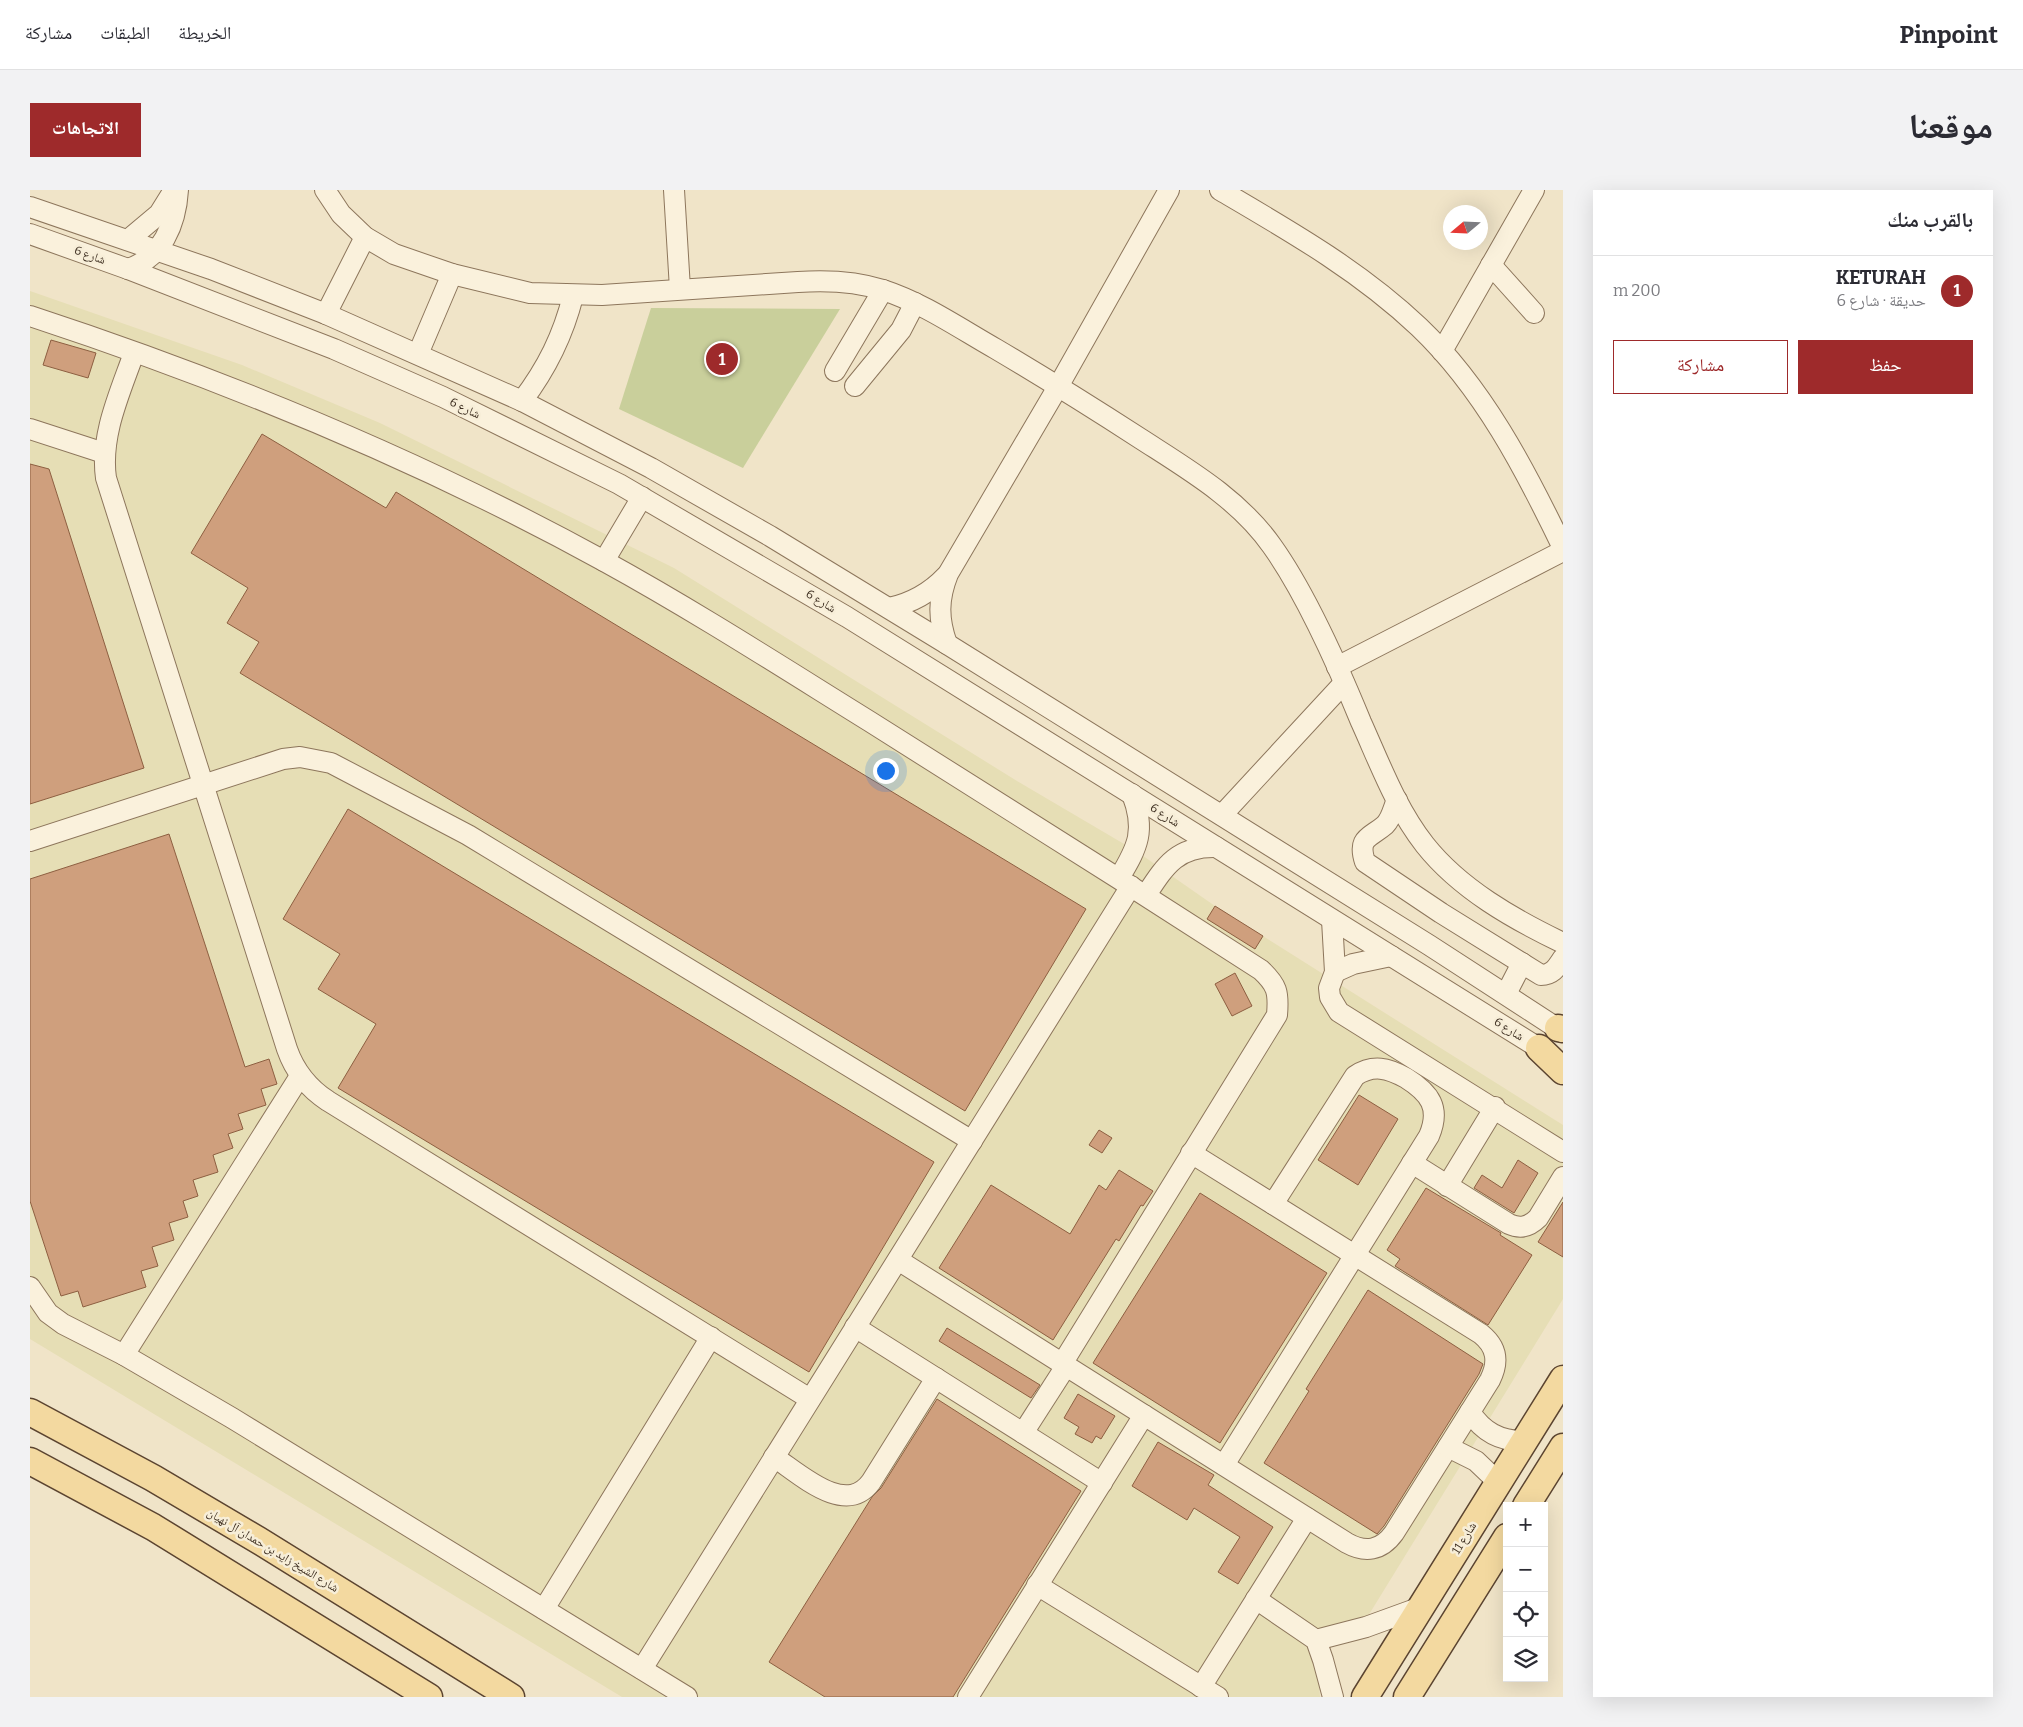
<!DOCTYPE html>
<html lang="ar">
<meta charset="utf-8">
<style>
:root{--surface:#fff;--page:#f2f2f3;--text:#2b2b33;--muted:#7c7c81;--line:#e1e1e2;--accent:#9e2a2b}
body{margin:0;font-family:Bitter,"Noto Naskh Arabic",serif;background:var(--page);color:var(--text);direction:rtl}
.controls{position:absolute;right:15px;bottom:15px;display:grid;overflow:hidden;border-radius:0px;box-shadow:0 5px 20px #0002}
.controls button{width:45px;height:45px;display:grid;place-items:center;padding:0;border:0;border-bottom:1px solid var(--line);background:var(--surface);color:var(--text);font:25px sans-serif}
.compass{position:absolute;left:1413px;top:15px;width:45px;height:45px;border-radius:50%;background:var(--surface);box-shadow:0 5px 20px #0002;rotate:251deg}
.you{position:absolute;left:855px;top:580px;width:18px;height:18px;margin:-12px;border:4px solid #fff;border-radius:50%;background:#1a73e8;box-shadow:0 0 0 8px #1a73e833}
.badge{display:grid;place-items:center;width:32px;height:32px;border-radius:50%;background:var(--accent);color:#fff;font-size:16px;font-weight:700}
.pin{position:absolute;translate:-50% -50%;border:2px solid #fff;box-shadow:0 1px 5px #0006}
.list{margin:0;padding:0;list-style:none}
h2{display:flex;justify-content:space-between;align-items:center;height:65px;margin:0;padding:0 20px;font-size:21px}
h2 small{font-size:16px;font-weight:400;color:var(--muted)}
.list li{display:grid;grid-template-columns:32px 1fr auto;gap:15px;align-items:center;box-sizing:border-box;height:70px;padding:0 20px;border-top:1px solid var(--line)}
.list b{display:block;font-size:19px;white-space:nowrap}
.list p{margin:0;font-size:16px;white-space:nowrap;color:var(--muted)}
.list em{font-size:16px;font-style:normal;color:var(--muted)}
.actions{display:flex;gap:10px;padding:15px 20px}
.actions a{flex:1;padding:11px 0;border:1px solid var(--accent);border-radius:0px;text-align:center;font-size:18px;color:var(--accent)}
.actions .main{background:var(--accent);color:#fff}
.icon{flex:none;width:28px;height:28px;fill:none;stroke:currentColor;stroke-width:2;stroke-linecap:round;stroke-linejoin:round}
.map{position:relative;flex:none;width:1533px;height:1507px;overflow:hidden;direction:ltr;border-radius:0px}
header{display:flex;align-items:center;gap:30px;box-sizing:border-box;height:70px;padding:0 25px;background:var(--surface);border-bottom:1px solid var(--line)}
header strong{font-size:24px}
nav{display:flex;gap:28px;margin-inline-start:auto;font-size:18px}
.intro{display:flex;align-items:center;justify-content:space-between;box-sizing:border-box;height:120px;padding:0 30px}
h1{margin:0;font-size:35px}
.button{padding:12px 22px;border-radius:0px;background:var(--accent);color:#fff;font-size:18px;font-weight:700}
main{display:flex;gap:30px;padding:0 30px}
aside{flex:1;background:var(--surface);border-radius:0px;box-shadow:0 5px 20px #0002}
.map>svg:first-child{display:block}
.farmland{fill:#e6deb5}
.green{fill:#c9cf9b}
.building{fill:#cf9f7d;stroke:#8d5f41}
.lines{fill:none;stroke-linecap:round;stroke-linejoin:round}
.minor-casing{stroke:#8d765c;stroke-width:22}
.major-casing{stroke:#5b4430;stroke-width:29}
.minor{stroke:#faf1dc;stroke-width:20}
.major{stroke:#f3d9a0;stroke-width:26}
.labels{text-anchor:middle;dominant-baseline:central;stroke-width:5;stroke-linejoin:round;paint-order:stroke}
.street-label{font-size:12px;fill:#3d2e20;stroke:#f7eed8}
</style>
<header>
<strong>Pinpoint</strong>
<nav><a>الخريطة</a><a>الطبقات</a><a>مشاركة</a></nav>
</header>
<div class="intro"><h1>موقعنا</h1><a class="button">الاتجاهات</a></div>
<main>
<aside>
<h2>بالقرب منك<small></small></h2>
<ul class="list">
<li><span class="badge">1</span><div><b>KETURAH</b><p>حديقة · شارع 6</p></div><em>200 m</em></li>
</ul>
<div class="actions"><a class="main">حفظ</a><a>مشاركة</a></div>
</aside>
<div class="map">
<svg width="1533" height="1507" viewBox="0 0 1533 1507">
<rect width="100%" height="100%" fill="#f0e4c8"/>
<polygon class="farmland" points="0,101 212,175 350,233 644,378 987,591 1106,661 1185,716 1533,935 1533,1109 1335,1431 1308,1446 1293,1470 1288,1480 1290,1507 592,1507 0,1149"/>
<polygon class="green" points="621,118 810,119 713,278 589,219"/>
<g class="building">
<polygon points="21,150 66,163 58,188 13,175"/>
<polygon points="232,244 356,318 366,302 1056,719 935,921 210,483 229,452 197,433 218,398 161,363"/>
<polygon points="0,274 19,279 114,578 0,614"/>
<polygon points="318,619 904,972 779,1182 308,898 346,834 288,799 310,764 253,729"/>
<polygon points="139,644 215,877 239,869 247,894 231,899 236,915 208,924 213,939 198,944 203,958 183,965 188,982 163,990 168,1006 153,1011 158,1027 139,1033 144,1050 122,1057 128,1076 111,1081 116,1097 53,1117 48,1101 31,1106 0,1011 0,689"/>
<polygon points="1185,716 1233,746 1225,759 1177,729"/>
<polygon points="1205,783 1222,816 1202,826 1185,794"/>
<polygon points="1329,905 1368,929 1328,995 1288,970"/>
<polygon points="1069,940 1082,948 1072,963 1059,955"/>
<polygon points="1488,970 1508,983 1484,1023 1444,998 1452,985 1472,998"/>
<polygon points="1089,980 1123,1001 1113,1016 1111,1015 1089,1051 1086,1049 1023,1150 909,1078 961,995 1040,1044 1069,995 1076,1000"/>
<polygon points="1396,998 1471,1043 1470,1045 1502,1065 1458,1135 1365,1076 1370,1069 1357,1060"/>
<polygon points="1170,1003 1297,1083 1190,1253 1063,1173"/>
<polygon points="1533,1012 1533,1067 1508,1052"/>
<polygon points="1338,1100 1453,1174 1449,1184 1354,1336 1347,1344 1234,1273 1279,1201 1276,1199"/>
<polygon points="917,1138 1010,1195 1001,1208 909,1151"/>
<polygon points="1048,1204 1085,1226 1071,1249 1066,1246 1062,1253 1045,1244 1049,1237 1034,1228"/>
<polygon points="907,1209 1051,1301 923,1507 795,1507 739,1472 842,1307 851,1298"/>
<polygon points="1128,1252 1184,1285 1178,1295 1243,1337 1208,1394 1188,1382 1210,1347 1164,1318 1157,1330 1102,1296"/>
</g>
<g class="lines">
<g class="minor-casing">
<g id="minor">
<path d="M295,0l16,24 24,23 29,17 58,20 78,19 72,2 196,-13c29,-2 57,-1 85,8 40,13 76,38 113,59 49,29 97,59 145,90 48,31 98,60 131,107 35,49 66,120 89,176 19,42 35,86 64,123 35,44 88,74 138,98"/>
<polyline points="644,0 650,99"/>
<path d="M1190,0c70,41 140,81 199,137 64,61 106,142 144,221"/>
<polyline points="0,17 181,79 296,124 492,211 621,278 740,346 917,454 1399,755 1533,842"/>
<polyline points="0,44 98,79 304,159 413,207 589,294 817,427 1520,865"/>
<polyline points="98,50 129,24 144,0"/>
<polyline points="1461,75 1504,123"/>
<path d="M98,79c34,-11 48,-45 50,-79"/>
<polyline points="296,124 335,47"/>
<path d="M0,126c198,65 392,145 574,245 91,50 178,106 265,160 131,82 262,165 392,249 16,15 18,22 16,45l-215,349"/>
<polyline points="1412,161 1504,0"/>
<path d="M104,163c-14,40 -34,82 -28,125l181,571c8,23 21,39 41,52l482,298"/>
<polyline points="388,164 422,84"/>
<polyline points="805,181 853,100"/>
<polyline points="825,196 871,140 885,113"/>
<path d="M492,211c25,-33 41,-65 51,-105"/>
<polyline points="0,239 74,263"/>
<polyline points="574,371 612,307"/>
<path d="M859,418c23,-5 41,-15 57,-32"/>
<path d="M917,454c-9,-25 -9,-45 1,-70l111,-189 110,-195"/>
<polyline points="1307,477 1533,361"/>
<path d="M1367,610c-4,8 -5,18 -12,25 -15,13 -28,12 -20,37l76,51 100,62c12,0 16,-8 22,-17"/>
<polyline points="1192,625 1314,493"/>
<polyline points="0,651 253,569 270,567 301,573 438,645 942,951"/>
<path d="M1089,688c19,-31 27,-48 13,-84"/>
<path d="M1116,705c19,-29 31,-49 70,-48"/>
<polyline points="1302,730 1305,782 1299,798 1300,807 1309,822 1533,962"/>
<polyline points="1305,782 1323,774 1361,766"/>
<polyline points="1476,804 1492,773"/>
<path d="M1382,973l97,61c11,5 20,3 29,-6l25,-41"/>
<polyline points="1417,996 1465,917"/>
<path d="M868,1070l449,283c18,10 34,8 47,-10l96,-153c9,-18 7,-33 -9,-46l-290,-181"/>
<polyline points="0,1097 18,1123 33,1134 94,1165 202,1228 657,1507"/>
<polyline points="825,1137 1072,1293"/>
<polyline points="94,1165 270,886"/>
<path d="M1440,1222c13,20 30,29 53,29"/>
<polyline points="993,1243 1036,1176"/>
<polyline points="1418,1257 1446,1271 1468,1292"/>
<path d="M744,1267c26,17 71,60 97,25l65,-104"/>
<path d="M1194,1275l205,-329c12,-28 1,-43 -23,-58 -18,-10 -33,-14 -51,-2l-82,128"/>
<polyline points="1007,1395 1188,1507"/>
<polyline points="1226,1409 1286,1450 1293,1470 1303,1507"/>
<polyline points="514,1419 681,1147"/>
<polyline points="1286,1450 1336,1437 1391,1417"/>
<polyline points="612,1479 1101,696"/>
<polyline points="1171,1497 1277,1328"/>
<polyline points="938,1507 1114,1225"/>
</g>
</g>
<g class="major-casing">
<g id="major">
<polyline points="1528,838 1533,839"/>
<polyline points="1509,858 1533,881"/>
<polyline points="0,1222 123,1288 228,1350 481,1507"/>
<polyline points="0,1271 123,1337 399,1507"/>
<polyline points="1496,1316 1533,1257"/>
<polyline points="1335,1507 1533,1189"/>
<polyline points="1377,1507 1477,1347"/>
</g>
</g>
<use href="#minor" class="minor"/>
<use href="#major" class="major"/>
</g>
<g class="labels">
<g class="street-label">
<text transform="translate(60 65) rotate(20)">شارع 6</text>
<text transform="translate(435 218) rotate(26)">شارع 6</text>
<text transform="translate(791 411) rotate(31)">شارع 6</text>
<text transform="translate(1135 625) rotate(33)">شارع 6</text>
<text transform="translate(1479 839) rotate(32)">شارع 6</text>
<text transform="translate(1434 1348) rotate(-58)">شارع 11</text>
<text transform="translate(243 1360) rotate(31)">شارع الشيخ زايد بن حمدان آل نهيان</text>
</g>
</g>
</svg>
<div class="controls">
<button>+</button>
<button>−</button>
<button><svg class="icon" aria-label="locate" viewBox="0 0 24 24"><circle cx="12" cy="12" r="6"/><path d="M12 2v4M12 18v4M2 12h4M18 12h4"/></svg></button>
<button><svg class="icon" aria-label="layers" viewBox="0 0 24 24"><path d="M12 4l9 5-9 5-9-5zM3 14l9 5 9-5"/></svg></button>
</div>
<svg class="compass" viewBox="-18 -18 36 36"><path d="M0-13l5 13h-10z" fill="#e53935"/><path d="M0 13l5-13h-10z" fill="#7c7c81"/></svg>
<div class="you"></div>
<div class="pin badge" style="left:692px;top:169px">1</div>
</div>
</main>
